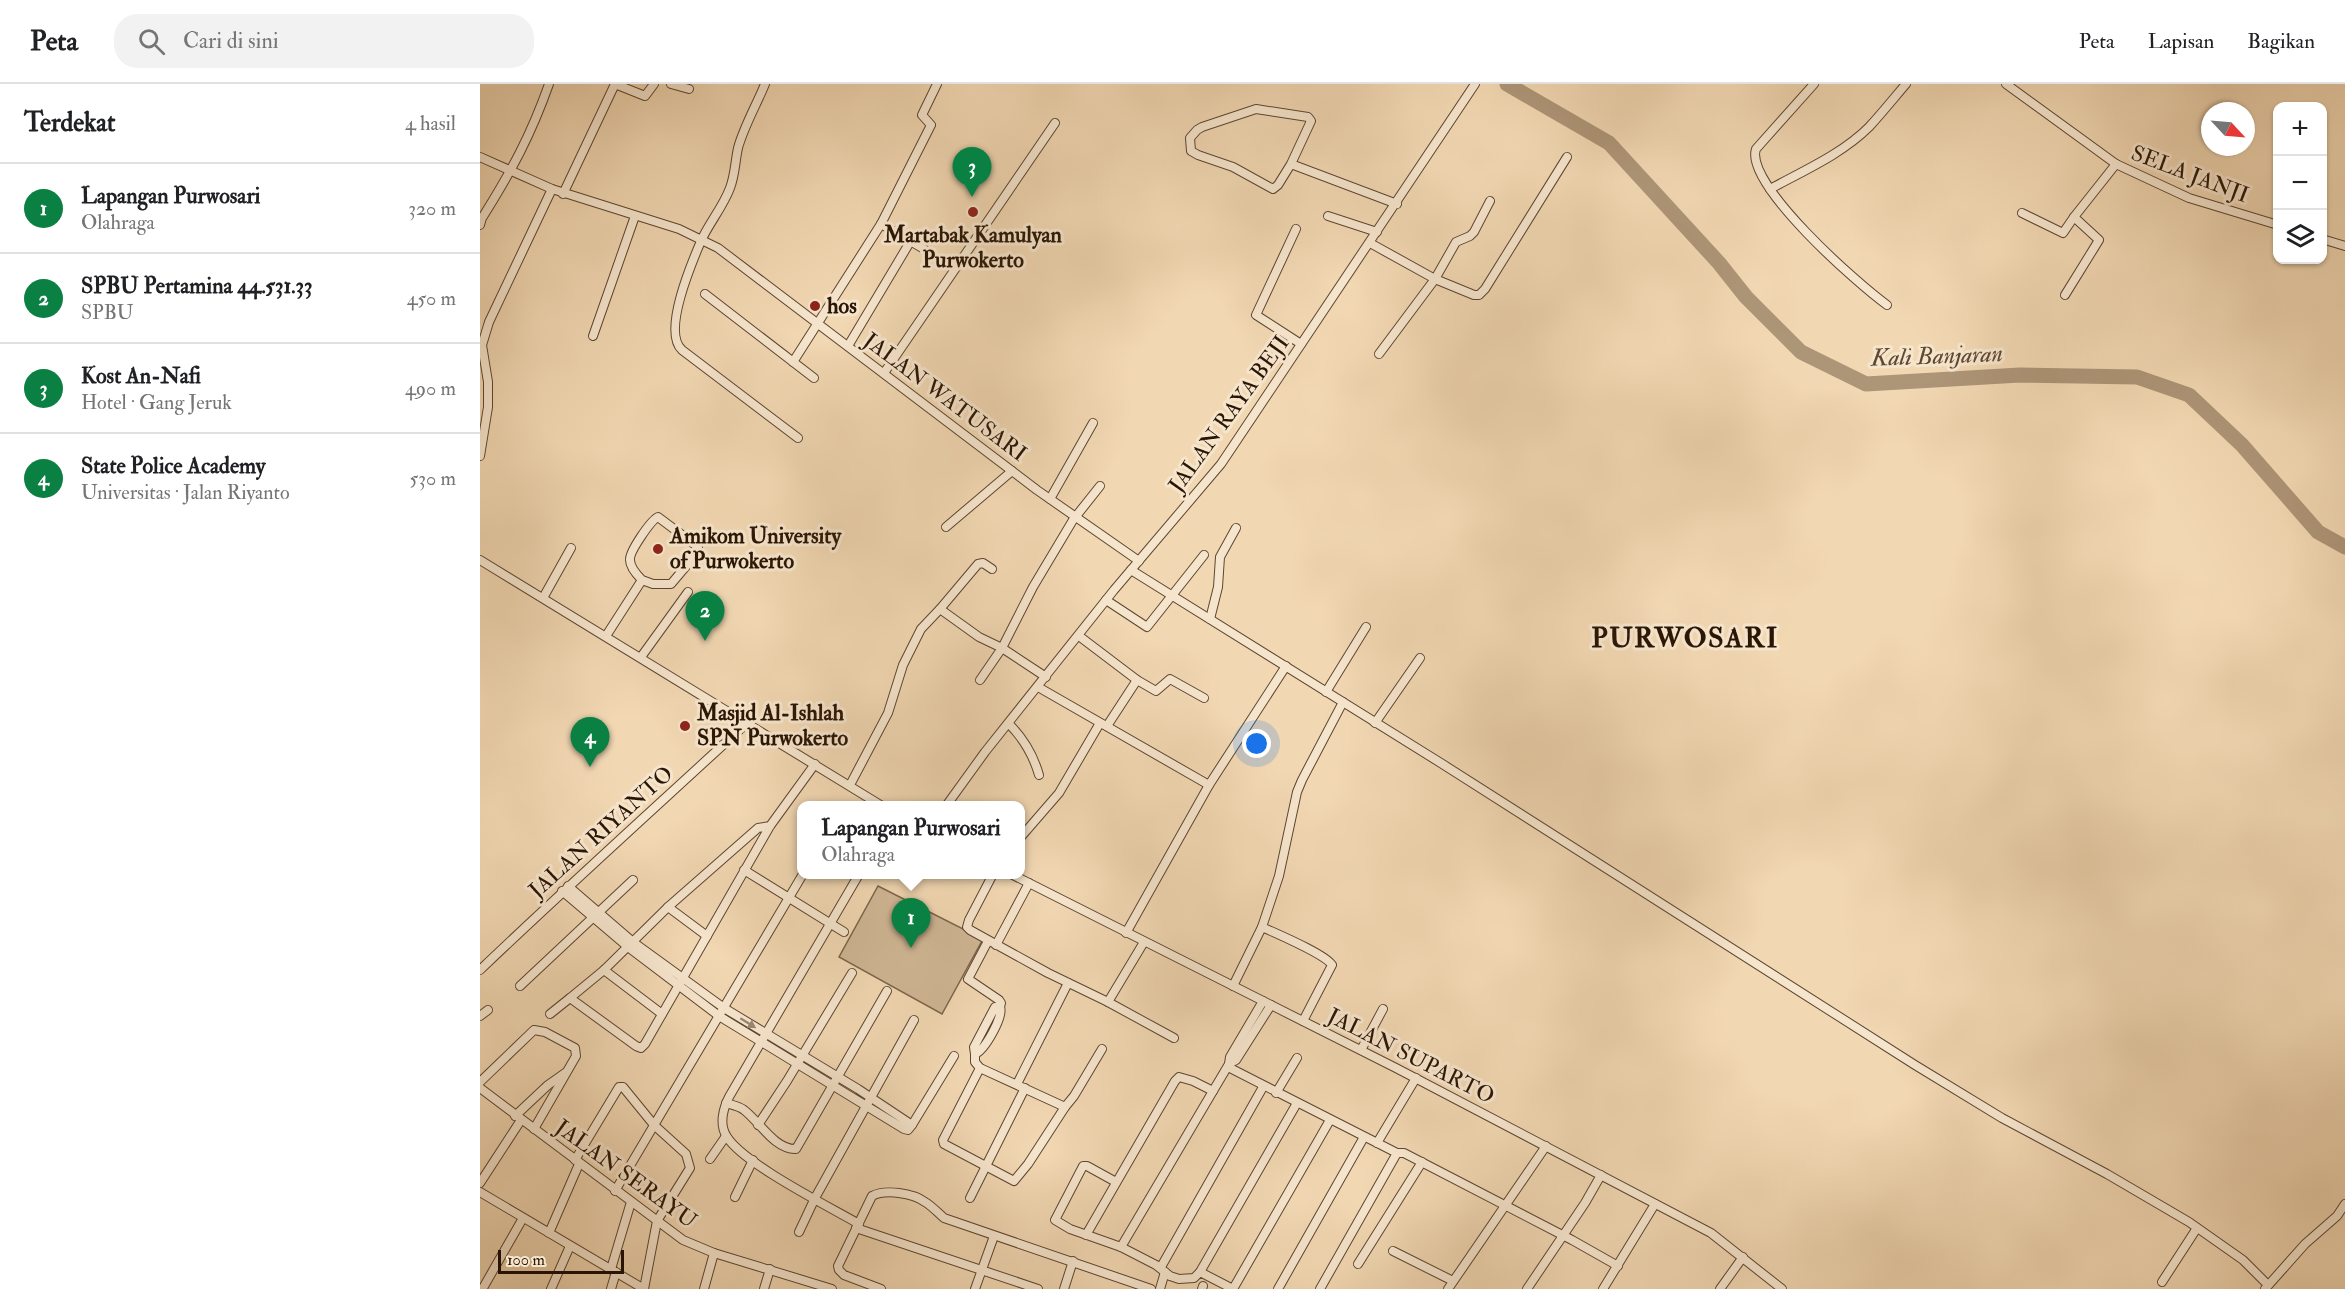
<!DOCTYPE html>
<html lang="id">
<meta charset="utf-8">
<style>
:root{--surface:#fff;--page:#f2f2f2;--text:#202124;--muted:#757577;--line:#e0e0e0;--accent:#0b8043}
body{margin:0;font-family:"IM FELL Double Pica",serif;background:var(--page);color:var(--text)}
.controls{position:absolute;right:18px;top:18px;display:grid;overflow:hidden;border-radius:12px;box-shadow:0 2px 4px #0004}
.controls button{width:54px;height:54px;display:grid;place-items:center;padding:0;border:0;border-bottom:2px solid var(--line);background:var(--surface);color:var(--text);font:30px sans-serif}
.compass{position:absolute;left:1721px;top:18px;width:54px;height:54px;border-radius:50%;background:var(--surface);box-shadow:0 2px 4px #0004;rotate:116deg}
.scale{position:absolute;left:18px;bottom:15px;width:126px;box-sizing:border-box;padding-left:6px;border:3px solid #2a1504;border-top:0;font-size:16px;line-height:21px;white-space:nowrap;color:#2a1504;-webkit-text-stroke:4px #f6e5cd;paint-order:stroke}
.you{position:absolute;left:777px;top:660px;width:21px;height:21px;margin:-15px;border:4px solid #fff;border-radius:50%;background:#1a73e8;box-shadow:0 0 0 9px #1a73e833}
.badge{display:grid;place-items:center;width:39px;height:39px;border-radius:50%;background:var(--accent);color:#fff;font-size:20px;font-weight:700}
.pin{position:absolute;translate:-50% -50px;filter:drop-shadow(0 2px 3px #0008)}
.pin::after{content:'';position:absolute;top:32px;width:21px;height:18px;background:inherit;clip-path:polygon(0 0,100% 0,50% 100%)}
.popup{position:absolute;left:317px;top:717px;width:228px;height:78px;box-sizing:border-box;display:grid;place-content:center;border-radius:12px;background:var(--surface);filter:drop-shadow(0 2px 4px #0005);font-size:20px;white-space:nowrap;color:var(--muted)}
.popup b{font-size:22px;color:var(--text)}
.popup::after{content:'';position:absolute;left:50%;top:100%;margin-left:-12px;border:12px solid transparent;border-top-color:var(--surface)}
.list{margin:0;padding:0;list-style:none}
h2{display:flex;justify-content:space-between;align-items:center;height:78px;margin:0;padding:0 24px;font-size:26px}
h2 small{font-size:20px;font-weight:400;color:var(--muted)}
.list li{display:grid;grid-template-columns:39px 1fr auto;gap:18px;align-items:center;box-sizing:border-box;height:90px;padding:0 24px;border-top:2px solid var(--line)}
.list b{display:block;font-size:22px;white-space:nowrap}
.list p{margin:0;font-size:20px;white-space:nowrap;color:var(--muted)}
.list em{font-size:20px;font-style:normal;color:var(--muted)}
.icon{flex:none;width:33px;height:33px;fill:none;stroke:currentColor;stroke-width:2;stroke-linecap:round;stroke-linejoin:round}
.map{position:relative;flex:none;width:1865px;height:1205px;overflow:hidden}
header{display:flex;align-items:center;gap:36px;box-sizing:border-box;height:84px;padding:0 30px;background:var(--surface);border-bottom:2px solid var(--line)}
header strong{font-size:28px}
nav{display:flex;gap:33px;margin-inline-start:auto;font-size:21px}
.search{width:420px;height:54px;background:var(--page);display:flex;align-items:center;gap:15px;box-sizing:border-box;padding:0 21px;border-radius:24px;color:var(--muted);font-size:22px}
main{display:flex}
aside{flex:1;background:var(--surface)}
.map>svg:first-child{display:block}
.grass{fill:#cfb694;stroke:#7c664c;stroke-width:1.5}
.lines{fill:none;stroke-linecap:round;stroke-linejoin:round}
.river{stroke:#ad9577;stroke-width:15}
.minor-casing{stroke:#5c4630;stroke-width:10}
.minor{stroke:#f6e5cd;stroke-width:8}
.oneway{fill:#9a8773}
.poi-dot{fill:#8f2418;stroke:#f6e5cd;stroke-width:2}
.labels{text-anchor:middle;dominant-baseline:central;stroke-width:6;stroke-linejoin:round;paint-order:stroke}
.street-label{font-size:22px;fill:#2a1504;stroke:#f6e5cd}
.poi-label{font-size:22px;font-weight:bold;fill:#2a1504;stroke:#f6e5cd;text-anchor:start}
.water-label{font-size:24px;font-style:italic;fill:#5e4832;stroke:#f6e5cd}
.district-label{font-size:28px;font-weight:bold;letter-spacing:1.5px;fill:#2a1504;stroke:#f6e5cd}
</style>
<header>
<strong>Peta</strong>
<div class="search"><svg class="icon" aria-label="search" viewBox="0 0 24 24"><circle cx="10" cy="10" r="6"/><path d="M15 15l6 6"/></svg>Cari di sini</div>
<nav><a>Peta</a><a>Lapisan</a><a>Bagikan</a></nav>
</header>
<main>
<aside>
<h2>Terdekat<small>4 hasil</small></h2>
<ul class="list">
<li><span class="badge">1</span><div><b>Lapangan Purwosari</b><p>Olahraga</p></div><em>320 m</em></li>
<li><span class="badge">2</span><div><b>SPBU Pertamina 44.531.33</b><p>SPBU</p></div><em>450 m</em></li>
<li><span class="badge">3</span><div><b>Kost An-Nafi</b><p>Hotel · Gang Jeruk</p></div><em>490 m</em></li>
<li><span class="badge">4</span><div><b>State Police Academy</b><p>Universitas · Jalan Riyanto</p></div><em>530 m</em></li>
</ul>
</aside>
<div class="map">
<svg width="1865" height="1205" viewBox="0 0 1865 1205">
<rect width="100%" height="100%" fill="#f1d7b2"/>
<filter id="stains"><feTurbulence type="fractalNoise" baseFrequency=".00333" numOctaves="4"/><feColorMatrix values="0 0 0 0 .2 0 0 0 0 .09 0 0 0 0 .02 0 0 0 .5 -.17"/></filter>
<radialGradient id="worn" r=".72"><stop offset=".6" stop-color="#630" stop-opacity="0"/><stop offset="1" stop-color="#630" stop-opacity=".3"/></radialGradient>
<polygon class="grass" points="398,802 503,855 462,930 359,873"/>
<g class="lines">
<polyline class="river" points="1027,0 1129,59 1239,179 1266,213 1321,268 1386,300 1540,291 1657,293 1709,311 1762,361 1838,448 1865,463"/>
<g class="minor-casing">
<g id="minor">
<polyline points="135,0 165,12 174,0"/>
<polyline points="191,0 209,5"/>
<path d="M285,0c-8,20 -21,42 -27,64 -3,14 -3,27 -8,40 -7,19 -21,35 -29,53 -9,21 -39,91 -19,109l116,88"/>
<path d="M1334,0l-58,65c-12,35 103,136 131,156"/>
<polyline points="1526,0 1636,80 1709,114 1798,141"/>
<polyline points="0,73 72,105 199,145 238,164 557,406 659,477"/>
<polyline points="811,80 798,101 793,105 753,83 718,71 711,67 710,54 717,46 722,43 776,25 828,33 831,37 811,80 917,120"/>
<path d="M1290,105c33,-18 72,-35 99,-62 13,-14 25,-29 37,-43"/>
<polyline points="83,110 135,0"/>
<polyline points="1542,129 1583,149 1594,133 1636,80"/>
<polyline points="848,132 897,148"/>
<polyline points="401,140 444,165"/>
<path d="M0,141l2,-7c29,-46 49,-83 67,-134"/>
<polyline points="816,145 776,231 821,260"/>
<polyline points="1842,155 1865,162"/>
<polyline points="890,159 955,195 994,211 999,211 1005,205 1087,73"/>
<polyline points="225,210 334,294"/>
<polyline points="1585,211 1619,156 1594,133"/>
<polyline points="113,252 155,132"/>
<polyline points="368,262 430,158"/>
<polyline points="899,270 955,195 976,158 990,152 994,148 1010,117"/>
<polyline points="313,278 401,140 451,41 442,31 457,0"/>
<polyline points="404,289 575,39"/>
<polyline points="0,372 8,323 8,298 2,261 9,238 72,105"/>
<polyline points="570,415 613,339"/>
<polyline points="466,443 532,387"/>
<polyline points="0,476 402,722"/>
<polyline points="651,486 964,681 1435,981 1522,1034 1627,1090 1709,1138 1763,1176 1788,1201"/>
<polyline points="63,514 91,464"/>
<polyline points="626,516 667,543 724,471"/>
<polyline points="460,525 499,553 522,564 500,596"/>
<polyline points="730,535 738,503 740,473 756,444"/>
<path d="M126,552l36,-56c-5,-5 -12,-13 -12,-20 -1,-8 21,-40 28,-43l40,30v5l-27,32h-18l-11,-4"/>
<polyline points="599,552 657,596 676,607 690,595 724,614"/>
<polyline points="161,573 208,508"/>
<polyline points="566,593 522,564 553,503 593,436 620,402"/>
<polyline points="558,603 729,701"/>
<polyline points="846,608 886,543"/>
<polyline points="895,639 940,574"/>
<path d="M529,640c15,15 24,30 30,51"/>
<polyline points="627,642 657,596"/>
<polyline points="370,701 408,629 423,581 441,545 460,525 498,480 503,479 512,485"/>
<polyline points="466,722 505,668 634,506 741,380 995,0"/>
<polyline points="290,742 278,744 188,823 124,886 90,914 156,962 161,964 165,960 290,742 335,680"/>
<polyline points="540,754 579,709 620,639"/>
<polyline points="264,786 364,848"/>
<polyline points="513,790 489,836 487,843 490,846 568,889 628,918 664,858"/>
<polyline points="531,790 916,984 1231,1149 1302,1205"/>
<path d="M378,792l-129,221c-6,12 -10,28 -2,40 17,27 101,69 132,87"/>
<polyline points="82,807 148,863 239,932 424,1045 428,1046 432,1041 378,1005 244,924 153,858 88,802"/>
<polyline points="188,823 227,852"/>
<path d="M782,843c15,7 63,27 70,38l-29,56"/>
<polyline points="646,849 729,701 806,582"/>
<polyline points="508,857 488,895 519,916 521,919 520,923"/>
<polyline points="516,861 549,799"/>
<path d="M0,886c88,-84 178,-165 268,-248"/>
<polyline points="124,886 182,930"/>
<polyline points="40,902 153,796"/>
<polyline points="753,902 782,843 799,792 817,708 822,696 863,618"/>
<polyline points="628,918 694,954"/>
<path d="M515,923h5c4,9 -15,43 -25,47l-1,-7z"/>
<polyline points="70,930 90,914"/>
<polyline points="0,932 8,926"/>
<polyline points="881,966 903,925"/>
<polyline points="495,970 495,978 500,984 585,1023"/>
<polyline points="749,980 750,973 783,917"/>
<polyline points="748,983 917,1069 840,1205"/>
<polyline points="500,984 463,1056 464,1060 534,1097 548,1080 585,1023 594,1012 622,965"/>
<polyline points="0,998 54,946 65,948 95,964 96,972 54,1045"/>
<polyline points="537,1000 588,899"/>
<polyline points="0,1004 203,1156 234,1169 352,1205"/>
<polyline points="796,1009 817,974"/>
<path d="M246,1019c6,2 13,3 18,7 15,11 31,40 52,39l91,-158"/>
<polyline points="35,1032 68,1001 85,989"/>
<polyline points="278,1041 307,997 372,889"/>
<polyline points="432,1041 474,972"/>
<polyline points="897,1059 936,994"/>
<polyline points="917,1069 924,1069 1092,1156 1138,1182"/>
<polyline points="230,1075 246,1052"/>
<polyline points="95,1076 139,1003 143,1003 174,1041 206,1070 210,1084 177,1137 164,1205"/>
<polyline points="636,1098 607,1082 603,1082 575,1136 590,1145 641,1163 676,1181 690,1192 699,1195 714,1194 720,1188 753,1205"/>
<polyline points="0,1099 41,1036"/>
<polyline points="135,1107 323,790"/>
<polyline points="0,1108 164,1205"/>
<polyline points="255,1113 273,1076"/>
<polyline points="490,1114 545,1004"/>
<polyline points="376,1144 558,1205"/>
<polyline points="319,1148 335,1114 434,936"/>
<polyline points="69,1149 99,1080"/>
<polyline points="606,1151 695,997 699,993 713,997 733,1007"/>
<polyline points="641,1163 733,1007 749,980 756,976 791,921"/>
<polyline points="913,1167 973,1197"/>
<polyline points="878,1180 942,1078"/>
<polyline points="681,1183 783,1003"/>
<polyline points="131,1185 151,1118"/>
<polyline points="720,1188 817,1019"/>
<polyline points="1682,1198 1717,1144"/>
<polyline points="3,1204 43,1134"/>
<polyline points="71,1205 90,1162"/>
<polyline points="131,1205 136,1188"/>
<polyline points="224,1205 234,1169"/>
<polyline points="284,1205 290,1185"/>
<path d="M401,1205l-37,-14 -5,-5 -1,-4 34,-70c13,-7 41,-3 53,6 7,4 13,11 19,16l207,71"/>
<polyline points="495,1205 514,1152"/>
<polyline points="584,1205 593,1177"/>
<polyline points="680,1205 685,1188"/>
<polyline points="722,1205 723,1202"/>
<polyline points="753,1205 850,1036"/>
<polyline points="798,1205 884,1053"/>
<polyline points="968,1205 1066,1062"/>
<polyline points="1047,1205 1105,1119 1121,1091"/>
<polyline points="1123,1205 1175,1120"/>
<polyline points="1240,1205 1263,1173"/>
<polyline points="1785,1205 1825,1160 1857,1132 1865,1120"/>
</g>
</g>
<use href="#minor" class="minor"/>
</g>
<defs><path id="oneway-solid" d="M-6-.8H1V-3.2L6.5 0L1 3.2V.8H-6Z" transform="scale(1.5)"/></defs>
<use class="oneway" href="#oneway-solid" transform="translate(268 939) rotate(32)"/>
<g class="poi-dot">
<circle cx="493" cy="128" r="6"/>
<circle cx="335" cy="222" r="6"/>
<circle cx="178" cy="465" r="6"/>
<circle cx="205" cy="642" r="6"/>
</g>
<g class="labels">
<g class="street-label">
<text transform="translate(1710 90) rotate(21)">SELA JANJI</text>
<text transform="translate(465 313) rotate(37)">JALAN WATUSARI</text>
<text transform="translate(749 330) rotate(-54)">JALAN RAYA BEJI</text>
<text transform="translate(121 748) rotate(-42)">JALAN RIYANTO</text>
<text transform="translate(931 972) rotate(27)">JALAN SUPARTO</text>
<text transform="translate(146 1090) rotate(36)">JALAN SERAYU</text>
</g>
<g class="poi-label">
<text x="493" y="151" text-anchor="middle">Martabak Kamulyan<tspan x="493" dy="25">Purwokerto</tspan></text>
<text x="347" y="222">hos</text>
<text x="190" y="452">Amikom University<tspan x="190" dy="25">of Purwokerto</tspan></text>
<text x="217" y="629">Masjid Al-Ishlah<tspan x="217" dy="25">SPN Purwokerto</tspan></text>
</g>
<g class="water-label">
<text transform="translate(1457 272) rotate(-2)">Kali Banjaran</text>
</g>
<g class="district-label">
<text x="1205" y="554">PURWOSARI</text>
</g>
</g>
<rect width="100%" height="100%" filter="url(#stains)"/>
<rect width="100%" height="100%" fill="url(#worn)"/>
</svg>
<div class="controls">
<button>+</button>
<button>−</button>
<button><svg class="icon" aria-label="layers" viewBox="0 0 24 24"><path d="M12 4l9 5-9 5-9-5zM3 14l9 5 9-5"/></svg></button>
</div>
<svg class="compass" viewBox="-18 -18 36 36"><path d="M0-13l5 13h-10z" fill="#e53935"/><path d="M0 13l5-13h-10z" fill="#757577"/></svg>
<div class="scale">100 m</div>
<div class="you"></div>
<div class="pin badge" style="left:431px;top:864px">1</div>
<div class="popup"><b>Lapangan Purwosari</b>Olahraga</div>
<div class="pin badge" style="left:225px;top:557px">2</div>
<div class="pin badge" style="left:492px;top:113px">3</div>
<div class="pin badge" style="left:110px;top:683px">4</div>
</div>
</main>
